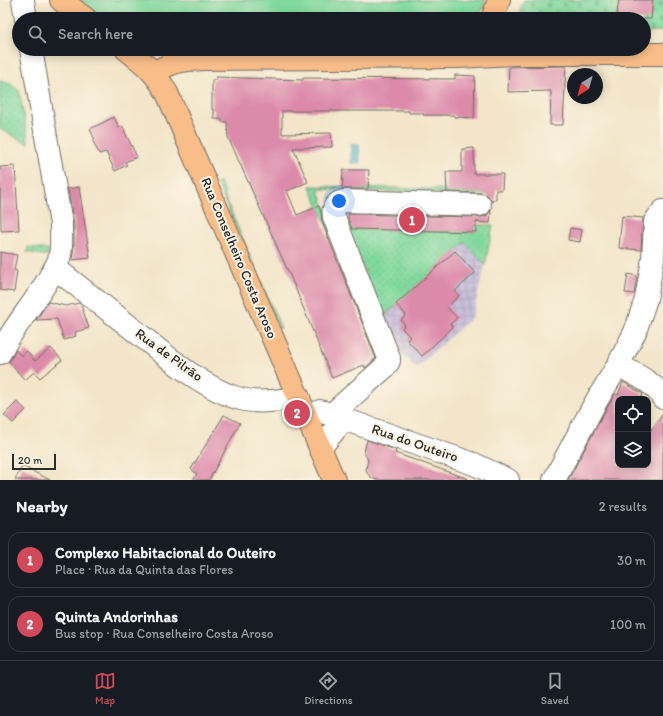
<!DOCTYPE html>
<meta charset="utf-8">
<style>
:root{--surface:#171b24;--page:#20242c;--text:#f1f3f6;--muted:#9ea1a6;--line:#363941;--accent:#d1495b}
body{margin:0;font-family:Itim,sans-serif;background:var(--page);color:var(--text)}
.controls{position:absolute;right:12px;bottom:12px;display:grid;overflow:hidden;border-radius:8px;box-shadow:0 2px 10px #0003}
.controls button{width:36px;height:36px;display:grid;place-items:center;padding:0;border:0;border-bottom:1px solid var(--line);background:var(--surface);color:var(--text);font:20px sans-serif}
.compass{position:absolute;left:567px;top:68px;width:36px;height:36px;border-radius:50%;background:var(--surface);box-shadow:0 2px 10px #0003;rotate:217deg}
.scale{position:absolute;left:12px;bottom:10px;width:44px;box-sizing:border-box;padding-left:4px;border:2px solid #2b2b2b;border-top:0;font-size:11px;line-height:14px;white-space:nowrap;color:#2b2b2b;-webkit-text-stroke:3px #fcf5e5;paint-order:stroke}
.you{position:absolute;left:339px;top:201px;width:14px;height:14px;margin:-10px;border:3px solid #fff;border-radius:50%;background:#1a73e8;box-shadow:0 0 0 6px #1a73e833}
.badge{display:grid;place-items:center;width:26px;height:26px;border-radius:50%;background:var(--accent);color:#fff;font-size:13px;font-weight:700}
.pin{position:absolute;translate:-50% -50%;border:2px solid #fff;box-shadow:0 1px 4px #0006}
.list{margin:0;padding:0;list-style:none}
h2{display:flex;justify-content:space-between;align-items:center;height:52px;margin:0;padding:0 16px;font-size:17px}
h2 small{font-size:13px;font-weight:400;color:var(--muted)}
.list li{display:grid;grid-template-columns:26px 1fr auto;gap:12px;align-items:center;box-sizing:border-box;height:56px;margin:0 8px 8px;padding:0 8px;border:1px solid var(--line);border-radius:12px}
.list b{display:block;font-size:15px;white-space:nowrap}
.list p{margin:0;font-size:13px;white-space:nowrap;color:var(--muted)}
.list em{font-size:13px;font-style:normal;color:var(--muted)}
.icon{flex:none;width:22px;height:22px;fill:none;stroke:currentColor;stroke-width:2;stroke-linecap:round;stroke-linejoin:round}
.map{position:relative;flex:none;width:663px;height:480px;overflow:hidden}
.search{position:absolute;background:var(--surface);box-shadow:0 2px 10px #0003;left:12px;right:12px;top:12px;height:44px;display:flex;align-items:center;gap:10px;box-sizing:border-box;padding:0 14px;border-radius:22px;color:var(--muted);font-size:15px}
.sheet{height:180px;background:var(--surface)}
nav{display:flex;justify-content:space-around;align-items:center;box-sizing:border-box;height:56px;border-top:1px solid var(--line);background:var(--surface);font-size:11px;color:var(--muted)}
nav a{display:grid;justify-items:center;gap:2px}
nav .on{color:var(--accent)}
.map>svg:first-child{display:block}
.industrial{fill:url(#industrial-grid)}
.grass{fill:url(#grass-dots);stroke:#568264}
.cemetery{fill:url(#cemetery-stones);stroke:#568264}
.green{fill:#80d99e;stroke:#568264}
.water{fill:#4ab4c8;stroke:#3a707a}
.building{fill:#dc8aaa}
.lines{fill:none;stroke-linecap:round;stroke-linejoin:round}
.minor-casing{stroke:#716c62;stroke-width:24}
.major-casing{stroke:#716c62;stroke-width:24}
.minor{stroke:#fff;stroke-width:22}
.major{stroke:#f9bd89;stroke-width:22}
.labels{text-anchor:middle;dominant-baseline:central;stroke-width:4;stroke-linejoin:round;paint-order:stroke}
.street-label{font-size:14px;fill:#2b2b2b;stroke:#fcf5e5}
</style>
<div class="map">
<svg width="663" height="480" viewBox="0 0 663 480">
<defs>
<pattern id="industrial-grid" width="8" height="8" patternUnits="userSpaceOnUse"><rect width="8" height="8" fill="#c8bfd8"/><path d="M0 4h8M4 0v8" fill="none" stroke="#aca4ba"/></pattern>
<pattern id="grass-dots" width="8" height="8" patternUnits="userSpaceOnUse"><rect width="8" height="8" fill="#80d99e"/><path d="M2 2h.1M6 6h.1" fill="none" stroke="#6fba88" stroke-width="1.8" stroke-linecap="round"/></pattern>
<pattern id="cemetery-stones" width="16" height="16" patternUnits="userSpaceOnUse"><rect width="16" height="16" fill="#80d99e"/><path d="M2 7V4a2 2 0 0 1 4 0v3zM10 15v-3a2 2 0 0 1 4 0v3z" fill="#6fba88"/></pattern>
</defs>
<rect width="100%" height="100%" fill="#fcf5e5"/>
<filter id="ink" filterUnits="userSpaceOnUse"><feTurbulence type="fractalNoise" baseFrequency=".025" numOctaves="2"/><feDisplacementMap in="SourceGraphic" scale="8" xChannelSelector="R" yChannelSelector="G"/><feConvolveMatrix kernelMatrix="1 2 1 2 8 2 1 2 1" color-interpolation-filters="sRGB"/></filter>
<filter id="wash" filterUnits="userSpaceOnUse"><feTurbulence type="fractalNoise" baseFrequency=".012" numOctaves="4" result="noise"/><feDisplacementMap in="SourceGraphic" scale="16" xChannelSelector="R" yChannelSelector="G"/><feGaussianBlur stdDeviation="0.9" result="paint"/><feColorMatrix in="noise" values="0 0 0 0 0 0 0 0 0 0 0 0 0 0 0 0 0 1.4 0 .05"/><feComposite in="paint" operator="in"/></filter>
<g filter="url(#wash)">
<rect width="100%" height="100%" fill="#f2e5c9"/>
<polygon class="industrial" points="465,242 485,265 472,317 416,368 390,342 383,317"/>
<g class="grass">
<polygon points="0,81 10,84 19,91 29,144 0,129"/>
<polygon points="219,182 221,184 225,193 224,195 281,328 279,329 217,183"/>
<polygon points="476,225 493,225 485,265 465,242 383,317 347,229 475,232"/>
<polygon points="28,247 49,250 48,256 27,252"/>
</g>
<polygon class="cemetery" points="524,0 663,0 663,31 644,32 644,19 518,19 518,16"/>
<g class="green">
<polygon points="78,0 486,0 478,19 103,19"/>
<polygon points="310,186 474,190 494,195 318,189 382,354 376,365 374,340 366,331 371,329"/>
</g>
<polygon class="water" points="351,144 359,144 360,163 351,163"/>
<g id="blocks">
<g class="building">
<polygon points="619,0 653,0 651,19 616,19"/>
<polygon points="566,66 563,125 550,125 551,91 508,92 509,67"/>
<polygon points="455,75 475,76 474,118 454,117 454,115 423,115 423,113 409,113 409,111 282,111 282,134 331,133 332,147 293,148 308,182 287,191 297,215 319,206 321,212 322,222 376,358 365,368 364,365 332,378 292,280 228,137 227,122 222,122 222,119 214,119 214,110 212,110 212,80 216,80 216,77 303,80 303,78 455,79"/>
<polygon points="114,117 119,128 122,126 137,157 125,162 127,165 115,171 106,152 99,154 93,141 95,140 90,129"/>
<polygon points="474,148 474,174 503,174 502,190 496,190 496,200 492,200 492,202 487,195 481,193 447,192 446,172 462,172 462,149"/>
<polygon points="15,166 19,230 1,231 0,167"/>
<polygon points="343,170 369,170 368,189 342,189"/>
<polygon points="79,187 90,258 72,260 74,244 74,224 68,189"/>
<polygon points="491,210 490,223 476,222 476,232 352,229 348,218 348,214 480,217 486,216"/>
<polygon points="622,216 643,218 641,250 619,248"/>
<polygon points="570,228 582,230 580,242 568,240"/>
<polygon points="455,251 475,273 455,291 459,296 447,307 457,318 450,324 453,327 422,356 407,340 410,337 402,328 405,325 401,320 406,315 396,304"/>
<polygon points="0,252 17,255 14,270 17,271 14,292 0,290"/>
<polygon points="628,274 637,276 634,294 625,293"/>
<polygon points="48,302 66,306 79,303 81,305 89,328 75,332 76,336 64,340 57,319 36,320"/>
<polygon points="51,348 62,360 40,378 34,372 25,380 9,362 16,350 21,356 27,351 35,361"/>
<polygon points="623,382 643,394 640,399 618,399 618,465 648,465 648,434 663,414 663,480 568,480 605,411 615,394 618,395"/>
<polygon points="17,402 26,410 13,423 4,415"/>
<polygon points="224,415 240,423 209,480 193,480 197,474 191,469"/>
<polygon points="367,440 396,450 395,453 468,479 467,480 377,480 372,478 367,473 366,469 368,460 364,452"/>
<polygon points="22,466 50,480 15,480"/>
</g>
</g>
</g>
<g filter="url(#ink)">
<use href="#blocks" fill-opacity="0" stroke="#716c62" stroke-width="1"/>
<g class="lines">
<g class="minor-casing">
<g id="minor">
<polyline points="23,0 26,19"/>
<path d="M55,268c28,22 56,44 84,66 28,23 67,56 102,65 19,5 39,1 58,-1"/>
<path d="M0,353c14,-27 34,-49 49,-75 4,-7 10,-15 11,-23 2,-10 1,-20 1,-31l-30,-175"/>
<path d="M618,365c16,9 35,16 45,33"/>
<polyline points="320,411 474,464 508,480"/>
<path d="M331,415l54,-48 4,-6v-3l-55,-141c-2,-9 2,-15 10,-16l136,4"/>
<polyline points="320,448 344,419"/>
<polyline points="554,480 594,405 618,365 635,332 646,299 653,259 655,221 663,211"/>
</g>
</g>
<g class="major-casing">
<g id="major">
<polyline points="61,0 86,19"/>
<polyline points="492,19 499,0"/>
<path d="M126,49c18,14 30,24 41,44l167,387"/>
<path d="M155,73c16,-12 28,-13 48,-14l254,-2 59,-3h147"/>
</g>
</g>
<use href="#minor" class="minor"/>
<use href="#major" class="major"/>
</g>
</g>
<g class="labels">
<g class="street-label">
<text transform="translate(239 258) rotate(67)">Rua Conselheiro Costa Aroso</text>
<text transform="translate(169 355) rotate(36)">Rua de Pilrão</text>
<text transform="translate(415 443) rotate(19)">Rua do Outeiro</text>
</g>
</g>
</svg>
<div class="controls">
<button><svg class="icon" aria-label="locate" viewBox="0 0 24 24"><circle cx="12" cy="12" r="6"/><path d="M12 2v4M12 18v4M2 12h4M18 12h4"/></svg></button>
<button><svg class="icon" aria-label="layers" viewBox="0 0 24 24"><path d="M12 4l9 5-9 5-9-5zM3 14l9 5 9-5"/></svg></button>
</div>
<svg class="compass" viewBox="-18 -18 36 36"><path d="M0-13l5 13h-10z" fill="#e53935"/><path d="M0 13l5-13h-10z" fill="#9ea1a6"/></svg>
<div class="scale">20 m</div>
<div class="you"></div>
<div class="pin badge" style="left:412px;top:220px">1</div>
<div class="pin badge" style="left:297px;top:413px">2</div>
<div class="search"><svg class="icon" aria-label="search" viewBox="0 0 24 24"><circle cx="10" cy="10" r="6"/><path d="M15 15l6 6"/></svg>Search here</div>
</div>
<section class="sheet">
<h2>Nearby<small>2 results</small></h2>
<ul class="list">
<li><span class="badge">1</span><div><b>Complexo Habitacional do Outeiro</b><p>Place · Rua da Quinta das Flores</p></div><em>30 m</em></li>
<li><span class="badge">2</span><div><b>Quinta Andorinhas</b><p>Bus stop · Rua Conselheiro Costa Aroso</p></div><em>100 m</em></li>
</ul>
</section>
<nav>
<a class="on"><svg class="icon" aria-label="map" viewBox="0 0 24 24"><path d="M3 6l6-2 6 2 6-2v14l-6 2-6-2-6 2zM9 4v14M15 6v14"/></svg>Map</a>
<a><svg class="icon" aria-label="directions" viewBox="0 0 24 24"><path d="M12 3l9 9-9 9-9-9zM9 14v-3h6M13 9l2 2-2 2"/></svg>Directions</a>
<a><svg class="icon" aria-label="saved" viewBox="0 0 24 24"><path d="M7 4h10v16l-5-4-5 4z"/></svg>Saved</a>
</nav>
